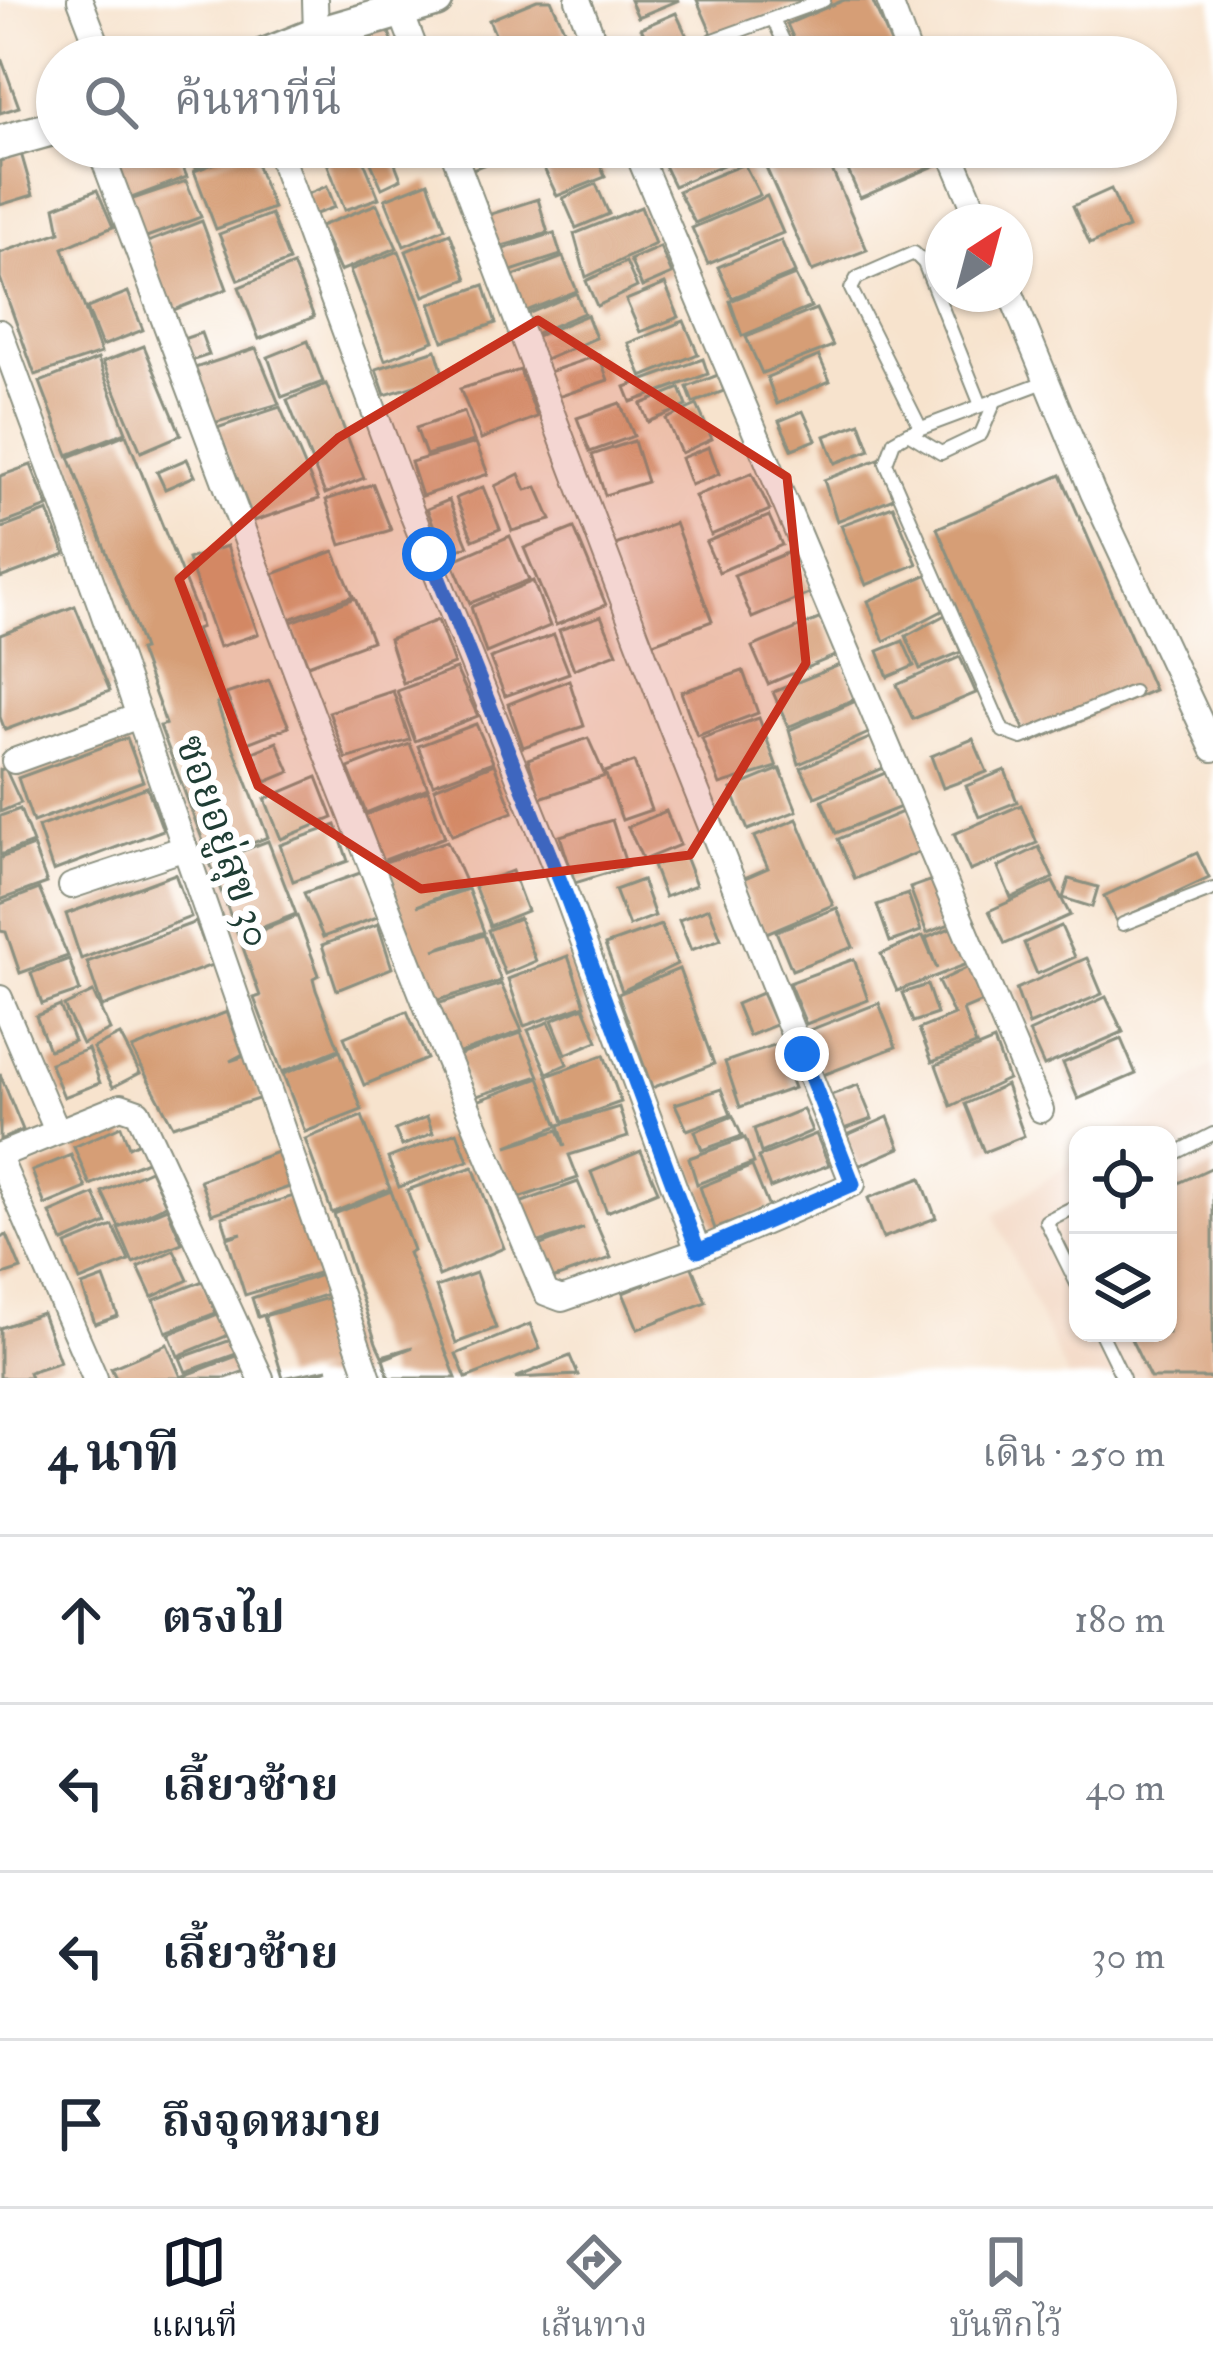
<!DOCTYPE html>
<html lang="th">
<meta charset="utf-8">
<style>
:root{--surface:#fff;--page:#f6f6f7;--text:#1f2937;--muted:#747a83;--line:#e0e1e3;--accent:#111827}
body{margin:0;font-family:"IM FELL Double Pica","Noto Serif Thai",serif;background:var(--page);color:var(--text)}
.controls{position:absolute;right:36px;bottom:36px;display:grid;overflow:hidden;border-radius:24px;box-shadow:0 3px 9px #0004}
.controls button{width:108px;height:108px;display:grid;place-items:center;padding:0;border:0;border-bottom:3px solid var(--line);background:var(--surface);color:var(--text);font:60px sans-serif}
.compass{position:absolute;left:925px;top:204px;width:108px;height:108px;border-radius:50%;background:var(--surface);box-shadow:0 3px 9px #0004;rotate:36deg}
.stop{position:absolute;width:36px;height:36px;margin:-27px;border:9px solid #1a73e8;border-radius:50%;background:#fff}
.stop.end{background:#1a73e8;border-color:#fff;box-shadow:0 3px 12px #0008}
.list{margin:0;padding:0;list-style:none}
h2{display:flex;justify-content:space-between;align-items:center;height:156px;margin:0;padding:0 48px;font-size:51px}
h2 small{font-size:39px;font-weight:400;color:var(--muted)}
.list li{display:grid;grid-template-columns:78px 1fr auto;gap:36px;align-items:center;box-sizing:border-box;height:168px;padding:0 48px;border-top:3px solid var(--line)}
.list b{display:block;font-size:45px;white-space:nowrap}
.list em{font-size:39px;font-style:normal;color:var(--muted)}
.icon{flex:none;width:66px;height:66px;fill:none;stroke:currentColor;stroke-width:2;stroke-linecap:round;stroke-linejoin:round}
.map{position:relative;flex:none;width:1213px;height:1378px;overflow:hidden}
.search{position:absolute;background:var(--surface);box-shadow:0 3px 9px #0004;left:36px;right:36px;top:36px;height:132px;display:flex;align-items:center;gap:30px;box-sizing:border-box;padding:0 42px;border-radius:66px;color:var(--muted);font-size:45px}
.sheet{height:828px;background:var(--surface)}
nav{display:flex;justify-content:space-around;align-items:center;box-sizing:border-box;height:168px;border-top:3px solid var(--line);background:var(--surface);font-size:33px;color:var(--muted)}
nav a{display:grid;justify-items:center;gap:6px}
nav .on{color:var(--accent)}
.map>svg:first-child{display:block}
.built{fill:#f2d4be}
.building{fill:#d69e76}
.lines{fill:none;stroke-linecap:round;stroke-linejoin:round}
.lane-casing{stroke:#8b9080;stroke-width:16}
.street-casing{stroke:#8b9080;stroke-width:28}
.secondary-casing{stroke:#8b9080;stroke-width:38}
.lane{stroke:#fff;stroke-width:12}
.street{stroke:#fff;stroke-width:24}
.secondary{stroke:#fff;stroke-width:33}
.route{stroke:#1a73e8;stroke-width:15}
.marked{fill:#c8321e;fill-opacity:0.2;stroke:#c8321e;stroke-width:9;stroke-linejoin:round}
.labels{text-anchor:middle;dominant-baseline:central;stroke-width:12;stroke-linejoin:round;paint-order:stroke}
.street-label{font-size:42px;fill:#1f3d34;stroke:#fff}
</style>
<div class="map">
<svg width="1213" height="1378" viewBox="0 0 1213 1378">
<rect width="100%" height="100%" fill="#fff"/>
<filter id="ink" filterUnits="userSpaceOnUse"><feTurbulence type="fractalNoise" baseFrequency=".00833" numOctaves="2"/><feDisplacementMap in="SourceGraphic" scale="24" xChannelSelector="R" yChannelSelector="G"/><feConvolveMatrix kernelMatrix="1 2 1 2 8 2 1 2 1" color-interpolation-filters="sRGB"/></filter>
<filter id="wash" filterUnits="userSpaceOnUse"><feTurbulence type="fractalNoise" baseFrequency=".004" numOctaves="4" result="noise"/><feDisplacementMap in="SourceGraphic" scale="48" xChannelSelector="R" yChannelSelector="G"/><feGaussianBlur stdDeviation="2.7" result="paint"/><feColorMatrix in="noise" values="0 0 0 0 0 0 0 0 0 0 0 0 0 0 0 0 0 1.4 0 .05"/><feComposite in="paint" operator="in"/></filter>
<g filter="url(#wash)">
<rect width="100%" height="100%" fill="#f7e3cd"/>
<polygon class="built" points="1213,1065 1213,1378 1068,1378 994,1215 1078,1158 1078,1333 1168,1333 1168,1135 1111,1135"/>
<g id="blocks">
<g class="building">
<polygon points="537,0 551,0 572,47 547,57 505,57 489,20"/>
<polygon points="630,0 679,0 638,17"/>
<polygon points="697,0 805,0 715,41"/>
<polygon points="844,0 872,0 897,57 802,57 787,24"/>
<polygon points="676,13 692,47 672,57 655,57 641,28"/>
<polygon points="386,24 398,57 330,57 326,44"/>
<polygon points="0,55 19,107 0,113"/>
<polygon points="108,147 174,147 187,177 129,199 115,164 145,153 113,163"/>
<polygon points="195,147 252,147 253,148 196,168 190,149"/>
<polygon points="321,147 358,147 379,198 345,210"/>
<polygon points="364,147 426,147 394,161 401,179 382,188"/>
<polygon points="461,147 508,147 511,154 470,170"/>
<polygon points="574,147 593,147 605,177 557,196 541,162"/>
<polygon points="667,147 715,147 723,165 674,186 657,151"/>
<polygon points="757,147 822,147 867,250 812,271"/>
<polygon points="859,147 931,147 939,164 860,198 841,154"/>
<polygon points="251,150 273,208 216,229 194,171"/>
<polygon points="21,153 33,195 0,205 0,159"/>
<polygon points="744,164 760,195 695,223 678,191"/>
<polygon points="186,181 201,217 141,239 127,201"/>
<polygon points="428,182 445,228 404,246 385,199"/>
<polygon points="596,184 609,214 576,228 563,198"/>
<polygon points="327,186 335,207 313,215 305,195"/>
<polygon points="1111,189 1128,228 1090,244 1073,206"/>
<polygon points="97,190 113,227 63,248 101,353 35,375 0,278 0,253 60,232 55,207"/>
<polygon points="767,196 783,233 708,264 692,228"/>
<polygon points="538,199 548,233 495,248 485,216"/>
<polygon points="377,204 397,248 340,271 320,226"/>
<polygon points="641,207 655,244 586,277 574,234"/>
<polygon points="271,214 289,261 238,280 219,234"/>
<polygon points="202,221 227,289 171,311 145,243"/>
<polygon points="450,233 467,279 424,296 406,251"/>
<polygon points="554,233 561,255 505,273 497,251"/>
<polygon points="781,240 795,273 732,298 718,267"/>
<polygon points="660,247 672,274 642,287 630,260"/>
<polygon points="399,251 434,341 385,360 350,270"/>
<polygon points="563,257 577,291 519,314 508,278"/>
<polygon points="626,262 637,287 597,306 586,281"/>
<polygon points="293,265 314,317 259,339 239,287"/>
<polygon points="795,275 811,307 742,336 730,301"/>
<polygon points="665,284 679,317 640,332 626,300"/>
<polygon points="484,285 496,323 443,341 430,304"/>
<polygon points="128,292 143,330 102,346 87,308"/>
<polygon points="576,293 584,313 532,335 525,315"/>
<polygon points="816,309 833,346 762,373 746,337"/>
<polygon points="587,315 596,338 543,361 534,337"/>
<polygon points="684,321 698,354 642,377 628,343"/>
<polygon points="201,333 209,355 187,362 180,340"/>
<polygon points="308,341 323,382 282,397 268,357"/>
<polygon points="144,346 181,435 141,452 103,362"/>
<polygon points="256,348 279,404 214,423 195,368"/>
<polygon points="436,350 444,377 385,395 376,369"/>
<polygon points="599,355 608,380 558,397 549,372"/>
<polygon points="819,356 830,381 777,404 767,377"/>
<polygon points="98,359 126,432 68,455 40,382"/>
<polygon points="703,359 708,374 631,402 625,387"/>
<polygon points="520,370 537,417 481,439 460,389"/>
<polygon points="718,375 724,391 693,403 687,387"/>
<polygon points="326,384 364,478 325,494 287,400"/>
<polygon points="680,388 687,406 648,422 641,404"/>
<polygon points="620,403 634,436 590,452 577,418"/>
<polygon points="697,405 712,439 681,453 666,419"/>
<polygon points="280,407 319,499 254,521 217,428"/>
<polygon points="803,411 816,440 792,449 779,421"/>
<polygon points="464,412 474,441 426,455 416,428"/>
<polygon points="860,423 870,450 835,463 825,436"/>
<polygon points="126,434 197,612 201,627 196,629 224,701 217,703 222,718 268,837 210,860 160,726 166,724 139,650 143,649 133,620 69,457"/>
<polygon points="634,441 647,482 605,495 592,455"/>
<polygon points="476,443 488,474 422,496 411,462"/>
<polygon points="709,447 719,474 691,485 681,458"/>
<polygon points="187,459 195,476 165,489 157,472"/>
<polygon points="879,459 896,497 837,521 824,480"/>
<polygon points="31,465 48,507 0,525 0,476"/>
<polygon points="752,473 770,510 711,535 695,496"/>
<polygon points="519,474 526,490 537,487 551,520 512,531 495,486"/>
<polygon points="1061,475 1154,690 1030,743 937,528"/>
<polygon points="373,484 391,530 341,545 326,500"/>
<polygon points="483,487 500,529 473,540 456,498"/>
<polygon points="449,500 468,546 446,555 427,509"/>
<polygon points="893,506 917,564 866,585 841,525"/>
<polygon points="48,511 65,554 0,578 0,529"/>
<polygon points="769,516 782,545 719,572 706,542"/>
<polygon points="675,523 712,621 648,645 610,547"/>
<polygon points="574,528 606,605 556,625 524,548"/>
<polygon points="510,536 529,580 470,603 452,561"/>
<polygon points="227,546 258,634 219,647 188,559"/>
<polygon points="794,550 811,593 752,618 734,575"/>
<polygon points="334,551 353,596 290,619 273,574"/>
<polygon points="931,573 946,609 884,641 868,601"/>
<polygon points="533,581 550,626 486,653 471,607"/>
<polygon points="355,598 372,641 308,665 291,622"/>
<polygon points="75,606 110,691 5,730 0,717 0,635"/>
<polygon points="945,615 961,652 920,669 906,636"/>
<polygon points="601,616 617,653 574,669 559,630"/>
<polygon points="821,618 837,655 768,684 752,647"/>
<polygon points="438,620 454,664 403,683 389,639"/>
<polygon points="554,635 569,673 505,696 490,658"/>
<polygon points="903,641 914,666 888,677 878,651"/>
<polygon points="960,657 976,693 913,719 897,685"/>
<polygon points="842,664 858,698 788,727 773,692"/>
<polygon points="456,669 478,716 415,741 397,691"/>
<polygon points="743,671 758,713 697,736 681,692"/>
<polygon points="269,680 289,727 247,743 226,694"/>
<polygon points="569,680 584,726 523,747 508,704"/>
<polygon points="393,691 410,740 346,759 329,712"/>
<polygon points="858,700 873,731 799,764 789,730"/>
<polygon points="759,718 777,767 720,785 702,738"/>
<polygon points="476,724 493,762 433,784 418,746"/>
<polygon points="872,737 886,767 815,797 801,768"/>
<polygon points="127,738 143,781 33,822 18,778"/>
<polygon points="588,738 605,776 540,798 528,759"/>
<polygon points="973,739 987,772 943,788 931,756"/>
<polygon points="277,742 290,772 266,782 253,752"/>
<polygon points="410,744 428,788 366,813 348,768"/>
<polygon points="634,762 651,810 622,820 605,772"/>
<polygon points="494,764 513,812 452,835 434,788"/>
<polygon points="5,768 21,803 0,812 0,770"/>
<polygon points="780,769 797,811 748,830 731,789"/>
<polygon points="892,770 906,805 836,833 822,800"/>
<polygon points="1005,770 1017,802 979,817 966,786"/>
<polygon points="317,777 333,818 281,839 265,799"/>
<polygon points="147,787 163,830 53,871 38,827"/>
<polygon points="428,790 445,837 382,861 365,815"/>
<polygon points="1021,805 1037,843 970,871 954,834"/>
<polygon points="20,809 33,843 0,855 0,816"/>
<polygon points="907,810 924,850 855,879 838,839"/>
<polygon points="666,811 680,845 643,860 628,827"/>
<polygon points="797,819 833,905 764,934 740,880 768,868 754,837"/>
<polygon points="612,820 627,867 575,883 560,836"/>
<polygon points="336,825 348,861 293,881 280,845"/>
<polygon points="268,841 296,914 239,937 210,863"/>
<polygon points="447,841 467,886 417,906 468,889 484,932 434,950 484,935 501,981 435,1001 382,863"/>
<polygon points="33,846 47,883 0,900 0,858"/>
<polygon points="1039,847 1053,878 1011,898 998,867"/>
<polygon points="1197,853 1209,878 1116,921 1104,896"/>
<polygon points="684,854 696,885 665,897 653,866"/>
<polygon points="512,871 527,911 490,926 474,885"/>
<polygon points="363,872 380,916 323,937 304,893"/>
<polygon points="175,874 191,917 81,959 66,914"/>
<polygon points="938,878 955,922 927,933 910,888"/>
<polygon points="1069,879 1098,887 1092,907 1063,898"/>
<polygon points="642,880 655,916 629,926 615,890"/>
<polygon points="1053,882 1070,915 1005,944 989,911"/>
<polygon points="39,889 68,956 20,973 6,932 0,931 0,904"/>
<polygon points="908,894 921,931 890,942 877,905"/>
<polygon points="709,908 721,939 691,950 679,920"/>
<polygon points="837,908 853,947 792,970 776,931"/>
<polygon points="297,916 319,975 313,978 316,990 339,1049 282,1072 254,998 260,996 240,939"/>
<polygon points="519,918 536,961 505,974 488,930"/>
<polygon points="196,922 212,965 102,1007 87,962"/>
<polygon points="378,924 392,968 337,990 322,945"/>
<polygon points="661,925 677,964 622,991 605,945"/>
<polygon points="955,926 970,963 897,991 881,954 923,936 937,969 926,938"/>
<polygon points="1061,926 1075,957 1037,974 1024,943"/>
<polygon points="568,956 585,1005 524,1026 508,979"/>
<polygon points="1087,958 1102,994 1029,1025 1016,989"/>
<polygon points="69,959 80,991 42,1004 31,973"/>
<polygon points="854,959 868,1000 806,1024 789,983"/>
<polygon points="971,966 987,1000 963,1010 976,1045 932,1062 919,1029 954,1015 938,982"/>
<polygon points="679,969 714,1064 652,1088 618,994"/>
<polygon points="501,984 522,1031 457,1054 437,1004"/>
<polygon points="927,985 937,1014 913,1022 902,993"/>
<polygon points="93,992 110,1030 82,1044 64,1006"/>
<polygon points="762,993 776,1025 749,1036 736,1004"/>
<polygon points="1106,997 1123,1032 1044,1066 1029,1032"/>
<polygon points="879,1003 896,1047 823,1075 807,1031"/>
<polygon points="60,1006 74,1041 49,1050 36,1016"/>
<polygon points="584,1007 598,1041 566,1054 552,1020"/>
<polygon points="407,1011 427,1059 364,1085 344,1037"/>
<polygon points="227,1012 243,1054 230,1061 245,1056 261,1098 173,1126 132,1049"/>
<polygon points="549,1022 567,1064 547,1073 528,1030"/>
<polygon points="521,1033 539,1076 474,1097 457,1056"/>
<polygon points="120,1035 140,1073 113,1087 93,1048"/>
<polygon points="1121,1039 1136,1074 1078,1099 1063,1063"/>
<polygon points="994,1041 1008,1079 951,1106 936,1065"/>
<polygon points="777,1044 794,1088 740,1107 725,1062"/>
<polygon points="88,1049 100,1083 64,1097 50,1063"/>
<polygon points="340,1051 362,1110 305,1132 283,1074"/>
<polygon points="604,1055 621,1102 564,1122 547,1076"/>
<polygon points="0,1074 23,1130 0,1140"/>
<polygon points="539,1078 558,1126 507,1146 558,1130 565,1147 559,1125 619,1107 628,1137 569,1155 578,1178 515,1199 477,1101"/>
<polygon points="858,1085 872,1119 841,1130 828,1096"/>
<polygon points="1006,1085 1024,1136 984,1152 965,1104"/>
<polygon points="721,1089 731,1114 687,1130 675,1104"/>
<polygon points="803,1109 812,1131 761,1153 754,1129"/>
<polygon points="362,1116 390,1189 332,1213 305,1139"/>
<polygon points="733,1116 742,1136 702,1150 695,1131"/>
<polygon points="427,1117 433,1133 402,1146 395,1130"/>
<polygon points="888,1117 900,1148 858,1166 845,1136"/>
<polygon points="121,1126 129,1147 139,1142 149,1160 90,1185 74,1147"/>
<polygon points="457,1132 468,1161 399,1187 388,1158"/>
<polygon points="816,1134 829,1165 770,1188 758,1157"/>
<polygon points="745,1138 754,1163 697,1184 689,1158"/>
<polygon points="280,1151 292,1186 212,1214 200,1180"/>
<polygon points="641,1151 658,1191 607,1212 591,1172"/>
<polygon points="71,1155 86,1188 45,1205 32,1171"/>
<polygon points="752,1166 769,1208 715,1229 700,1187"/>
<polygon points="473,1167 504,1248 439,1276 407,1190"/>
<polygon points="1213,1167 1213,1378 1150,1378 1128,1333 1168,1333 1168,1188"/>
<polygon points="150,1170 166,1205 119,1227 102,1192"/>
<polygon points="921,1178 936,1218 883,1238 868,1198"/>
<polygon points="578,1182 611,1258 552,1279 538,1246 584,1228 533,1244 517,1204"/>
<polygon points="391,1191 413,1250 408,1253 456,1378 389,1378 383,1359 413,1347 382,1356 376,1343 334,1214"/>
<polygon points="94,1194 107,1223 63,1242 50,1213"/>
<polygon points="301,1194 325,1271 245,1295 227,1238 242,1233 228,1236 222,1217"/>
<polygon points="167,1208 182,1243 133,1263 118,1228"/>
<polygon points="113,1226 129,1261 80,1281 66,1245"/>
<polygon points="7,1235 21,1269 0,1276 0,1238"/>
<polygon points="174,1250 188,1280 152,1297 138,1267"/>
<polygon points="691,1265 706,1302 638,1329 623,1293"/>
<polygon points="476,1273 496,1328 456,1343 436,1287"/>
<polygon points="324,1274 331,1293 258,1317 252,1298"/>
<polygon points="104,1278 118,1316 95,1324 82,1286"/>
<polygon points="203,1281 216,1313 166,1332 154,1300"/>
<polygon points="335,1296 358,1378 307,1378 328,1369 283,1378 264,1316"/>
<polygon points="42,1313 60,1362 29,1372 31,1378 0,1378 0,1328"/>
<polygon points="220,1313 229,1335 178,1356 169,1334"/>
<polygon points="530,1324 540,1349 466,1378 456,1354"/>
<polygon points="234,1339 239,1353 186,1372 180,1358"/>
<polygon points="167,1344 181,1377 242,1354 248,1370 226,1378 116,1378 111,1368"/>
<polygon points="570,1356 578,1375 515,1378"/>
</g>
</g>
</g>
<g filter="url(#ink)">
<use href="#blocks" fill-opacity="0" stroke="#8b9080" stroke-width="3"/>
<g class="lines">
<g class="lane-casing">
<g id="lane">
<polyline points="773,19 791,57"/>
<polyline points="711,41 824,0"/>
<polyline points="1047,381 908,433 894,441 886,463 1003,731 1022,738 1133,692"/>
<polyline points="920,427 851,289 857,278 914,253 924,263 981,405"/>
<polyline points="908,433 941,453 981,434 996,399"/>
<polyline points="1123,924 1213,889"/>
<polyline points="1168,1157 1213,1134"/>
<polyline points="1078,1205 1046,1221 1078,1286"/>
<polyline points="1101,1333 1123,1378"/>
</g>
</g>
<g class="street-casing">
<g id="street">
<polyline points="80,0 102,57"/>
<polyline points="315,0 316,35"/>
<polyline points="578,0 600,57"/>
<polyline points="889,0 910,57"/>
<polyline points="401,12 418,57"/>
<polyline points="99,147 326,751 444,1051 546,1293 562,1299 698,1251 853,1184 672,729 451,147"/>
<polyline points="277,147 411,511 567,897 698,1251"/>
<polyline points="635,147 1041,1110"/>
<polyline points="948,147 980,222"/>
<polyline points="1011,294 1093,493 1213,749"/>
<polyline points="0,332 100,604 369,1378"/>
<polyline points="14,761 139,716"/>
<polyline points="71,886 185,848"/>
<polyline points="0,998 57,1131"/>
<polyline points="0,1155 121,1106 138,1112 261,1378"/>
<polyline points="0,1160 95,1378"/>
</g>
</g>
<g class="secondary-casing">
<g id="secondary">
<polyline points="261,57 316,35 436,0"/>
<polyline points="0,143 57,127"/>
</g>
</g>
<use href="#lane" class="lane"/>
<use href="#street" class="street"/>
<use href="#secondary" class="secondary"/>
</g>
</g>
<g class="lines" filter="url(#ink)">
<polyline class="route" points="429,554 567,898 698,1251 853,1184 802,1054"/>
</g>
<path class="marked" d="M538,320l249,157 19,186 -116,192 -269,34 -163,-103 -79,-207 159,-141z"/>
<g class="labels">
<g class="street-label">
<text transform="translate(224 841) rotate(71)">ซอยอยู่สุข 30</text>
</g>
</g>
</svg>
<div class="controls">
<button><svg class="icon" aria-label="locate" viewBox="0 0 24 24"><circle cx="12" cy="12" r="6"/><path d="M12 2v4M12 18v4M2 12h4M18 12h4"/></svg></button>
<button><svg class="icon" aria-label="layers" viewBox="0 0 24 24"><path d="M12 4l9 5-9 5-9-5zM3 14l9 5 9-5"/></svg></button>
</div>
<svg class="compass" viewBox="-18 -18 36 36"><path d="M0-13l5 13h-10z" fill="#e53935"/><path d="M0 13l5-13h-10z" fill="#747a83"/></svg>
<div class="stop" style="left:429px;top:554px"></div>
<div class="stop end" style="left:802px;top:1054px"></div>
<div class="search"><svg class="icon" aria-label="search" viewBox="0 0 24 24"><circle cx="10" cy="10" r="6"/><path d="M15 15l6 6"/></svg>ค้นหาที่นี่</div>
</div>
<section class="sheet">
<h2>4 นาที<small>เดิน · 250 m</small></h2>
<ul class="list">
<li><svg class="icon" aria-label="ahead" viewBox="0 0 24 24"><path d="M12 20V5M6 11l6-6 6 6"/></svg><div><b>ตรงไป</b></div><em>180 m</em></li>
<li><svg class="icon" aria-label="left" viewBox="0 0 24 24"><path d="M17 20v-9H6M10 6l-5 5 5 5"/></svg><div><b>เลี้ยวซ้าย</b></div><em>40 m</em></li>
<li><svg class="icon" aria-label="left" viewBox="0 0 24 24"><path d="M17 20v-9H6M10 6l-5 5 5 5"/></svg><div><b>เลี้ยวซ้าย</b></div><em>30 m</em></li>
<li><svg class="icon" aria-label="arrive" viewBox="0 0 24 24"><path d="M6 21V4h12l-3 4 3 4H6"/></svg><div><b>ถึงจุดหมาย</b></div></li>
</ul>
</section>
<nav>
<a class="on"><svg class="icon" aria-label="map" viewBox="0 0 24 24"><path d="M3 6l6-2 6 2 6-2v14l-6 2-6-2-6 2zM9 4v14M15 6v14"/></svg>แผนที่</a>
<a><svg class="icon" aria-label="directions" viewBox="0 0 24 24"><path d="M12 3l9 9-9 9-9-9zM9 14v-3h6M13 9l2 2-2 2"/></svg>เส้นทาง</a>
<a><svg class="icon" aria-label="saved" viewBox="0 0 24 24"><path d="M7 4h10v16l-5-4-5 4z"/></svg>บันทึกไว้</a>
</nav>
